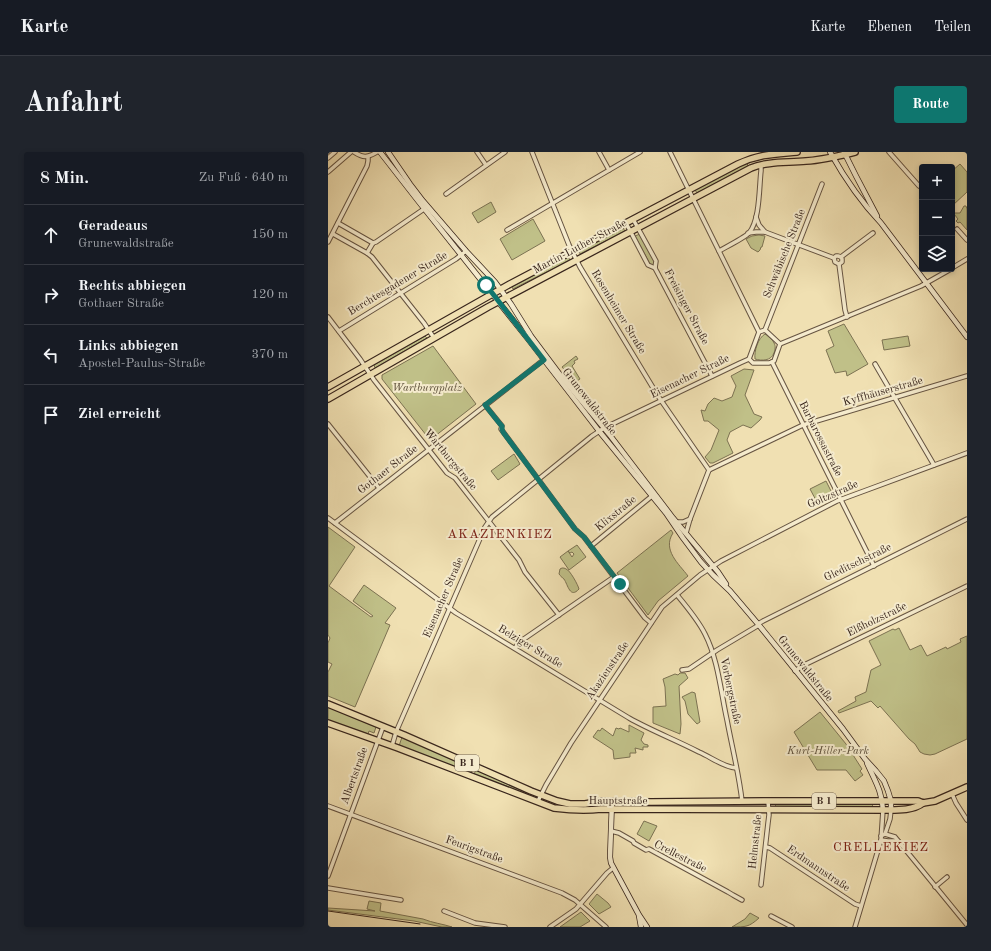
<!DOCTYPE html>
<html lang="de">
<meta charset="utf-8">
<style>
:root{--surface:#171b24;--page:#20242c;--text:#f1f3f6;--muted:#9ea1a6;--line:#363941;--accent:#0f766e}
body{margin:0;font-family:"Old Standard TT",serif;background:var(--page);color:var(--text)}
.controls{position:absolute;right:12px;top:12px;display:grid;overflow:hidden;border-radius:4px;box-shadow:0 2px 6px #0003}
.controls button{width:36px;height:36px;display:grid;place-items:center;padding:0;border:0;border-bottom:1px solid var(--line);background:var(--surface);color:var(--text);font:20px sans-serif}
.stop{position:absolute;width:12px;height:12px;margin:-9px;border:3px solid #0f766e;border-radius:50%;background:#fff}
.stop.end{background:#0f766e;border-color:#fff;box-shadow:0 1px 4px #0008}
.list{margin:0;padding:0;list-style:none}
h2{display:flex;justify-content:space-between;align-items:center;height:52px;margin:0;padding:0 16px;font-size:17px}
h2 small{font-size:13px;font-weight:400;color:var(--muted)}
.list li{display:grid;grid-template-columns:26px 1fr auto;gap:12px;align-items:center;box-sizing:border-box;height:60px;padding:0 16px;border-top:1px solid var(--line)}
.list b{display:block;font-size:15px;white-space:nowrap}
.list p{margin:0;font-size:13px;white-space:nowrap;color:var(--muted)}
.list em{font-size:13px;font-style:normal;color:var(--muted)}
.icon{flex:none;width:22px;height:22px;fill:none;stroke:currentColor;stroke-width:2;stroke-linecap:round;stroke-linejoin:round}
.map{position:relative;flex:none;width:639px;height:775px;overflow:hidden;border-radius:4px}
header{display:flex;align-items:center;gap:24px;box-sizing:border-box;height:56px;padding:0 20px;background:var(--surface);border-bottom:1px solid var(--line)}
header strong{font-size:19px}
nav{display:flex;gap:22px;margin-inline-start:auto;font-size:14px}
.intro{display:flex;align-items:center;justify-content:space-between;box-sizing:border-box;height:96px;padding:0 24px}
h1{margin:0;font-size:28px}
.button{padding:10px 18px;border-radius:4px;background:var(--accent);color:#fff;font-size:14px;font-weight:700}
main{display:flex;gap:24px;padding:0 24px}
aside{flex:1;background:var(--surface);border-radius:4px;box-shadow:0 2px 6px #0003}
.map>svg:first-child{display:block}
.green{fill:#c0c088;stroke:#7c7252}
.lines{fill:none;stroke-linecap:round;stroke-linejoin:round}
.street-casing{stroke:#665442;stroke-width:5.5}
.secondary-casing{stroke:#38251c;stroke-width:6}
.primary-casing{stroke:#38251c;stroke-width:8}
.street{stroke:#f5ebcd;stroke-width:3.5}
.secondary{stroke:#f5ebcd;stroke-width:4.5}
.primary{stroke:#f0e0b2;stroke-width:5.5}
.tram{stroke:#38251c;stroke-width:1}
.route{stroke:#0f766e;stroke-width:5}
.labels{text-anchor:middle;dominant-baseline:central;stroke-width:4;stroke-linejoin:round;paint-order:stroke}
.shield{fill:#f5ebcd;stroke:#716051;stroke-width:1}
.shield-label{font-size:10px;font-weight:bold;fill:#38251c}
.street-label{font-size:11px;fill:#38251c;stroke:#f5ebcd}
.park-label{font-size:11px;font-style:italic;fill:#5a4c37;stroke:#f5ebcd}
.quarter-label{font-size:13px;letter-spacing:1px;fill:#7a1f14;stroke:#f5ebcd}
</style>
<header>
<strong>Karte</strong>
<nav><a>Karte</a><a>Ebenen</a><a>Teilen</a></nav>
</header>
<div class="intro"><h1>Anfahrt</h1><a class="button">Route</a></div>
<main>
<aside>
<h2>8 Min.<small>Zu Fuß · 640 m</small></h2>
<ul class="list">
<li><svg class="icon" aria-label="ahead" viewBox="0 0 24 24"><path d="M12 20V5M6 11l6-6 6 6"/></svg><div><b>Geradeaus</b><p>Grunewaldstraße</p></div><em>150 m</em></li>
<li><svg class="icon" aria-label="right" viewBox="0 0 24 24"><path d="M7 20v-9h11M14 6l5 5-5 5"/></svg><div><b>Rechts abbiegen</b><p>Gothaer Straße</p></div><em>120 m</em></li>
<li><svg class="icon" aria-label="left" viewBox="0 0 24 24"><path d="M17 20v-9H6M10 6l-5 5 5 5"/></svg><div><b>Links abbiegen</b><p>Apostel-Paulus-Straße</p></div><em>370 m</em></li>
<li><svg class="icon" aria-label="arrive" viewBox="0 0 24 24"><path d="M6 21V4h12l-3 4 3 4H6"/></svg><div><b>Ziel erreicht</b></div></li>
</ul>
</aside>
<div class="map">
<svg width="639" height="775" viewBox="0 0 639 775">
<rect width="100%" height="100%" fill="#f0e0b2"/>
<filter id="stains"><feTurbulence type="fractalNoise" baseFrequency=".005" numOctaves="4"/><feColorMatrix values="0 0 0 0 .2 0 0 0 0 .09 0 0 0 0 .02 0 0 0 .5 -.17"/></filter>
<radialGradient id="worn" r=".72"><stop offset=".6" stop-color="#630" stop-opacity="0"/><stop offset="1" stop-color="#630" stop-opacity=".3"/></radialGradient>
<g class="green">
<polygon points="419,11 420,14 369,41 367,38"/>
<polygon points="632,12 639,20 639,40 624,54 624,19"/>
<polygon points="163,50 168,60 150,71 144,61"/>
<polygon points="636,54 638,54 639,57 639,78 632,70 630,71 628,69 630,67 626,62 624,63 624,61 632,61"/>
<polygon points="205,67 217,89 184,108 172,87"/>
<polygon points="295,76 297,79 252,102 251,99"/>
<polygon points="312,82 327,110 327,112 325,114 322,112 307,84"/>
<polygon points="431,83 437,84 434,95 433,95 432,98 430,100 423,96 418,87 424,84"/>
<polygon points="240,105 242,108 185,137 184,135"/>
<polygon points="516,172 540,212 519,224 518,219 507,221 498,198 506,194 500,179"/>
<path d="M437,182c3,2 8,6 9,9 2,3 1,7 0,10 -3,8 -12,8 -19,6 -1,-8 3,-21 10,-25z"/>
<polygon points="97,184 99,186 47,216 46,213"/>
<polygon points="580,184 582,194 556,198 554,188"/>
<polygon points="105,194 148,252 102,288 54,227 54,223"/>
<polygon points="248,204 250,207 246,209 247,211 244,214 252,227 247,230 234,215"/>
<polygon points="416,217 426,218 417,243 426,262 434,265 432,268 423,276 415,273 402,280 399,288 405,301 385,311 382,311 377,305 383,298 391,278 380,269 376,269 373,258 377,259 380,252 386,246 394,249 404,245 408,234 403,224"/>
<polygon points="186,302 192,312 170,328 163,319"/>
<polygon points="498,329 505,343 504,345 490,352 482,337"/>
<polygon points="0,375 27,395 1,434 43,465 45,464 25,449 36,433 68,456 57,471 62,473 27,555 0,544 0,520 4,512 0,510 0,491 2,486 0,483"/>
<path d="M343,378l2,3c-11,17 6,31 15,43l-30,25 -10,14 -31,-42z"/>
<polygon points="249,393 258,405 241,418 232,405 240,399 244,405 246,402 244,400 242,401 240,399"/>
<path d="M234,416c1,0 3,0 4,1 4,1 12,16 13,20 -9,10 -11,-4 -15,-10 -2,-1 -3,-3 -5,-5l1,-5z"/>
<polygon points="571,476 582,498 593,493 599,504 618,495 619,497 633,490 632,487 639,484 639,587 607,602 602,603 596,602 592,600 587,592 581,587 552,554 550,556 543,549 511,561 510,559 528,549 527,545 538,540 543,518 553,513 541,489 565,477 567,478"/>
<polygon points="352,521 357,521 360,526 351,534 353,572 352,582 325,571 325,555 338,554 337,535 335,527 347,522 350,523"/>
<polygon points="364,540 367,541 372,570 369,572 360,562 357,549 354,545"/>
<polygon points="0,555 48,575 46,581 41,579 40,582 0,568"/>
<polygon points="492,560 518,592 534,617 532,619 535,623 527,629 518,618 489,618 466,580"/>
<polygon points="301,573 316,581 313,588 316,592 320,593 320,595 315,595 315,598 307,596 308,601 302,601 302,605 286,607 285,598 265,585 270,578 272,579 274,576 285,584 288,576 291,577 292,576 301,580"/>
<polygon points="74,585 145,617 143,621 71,594"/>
<polygon points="148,618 203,641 202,643 146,622"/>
<polygon points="447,651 544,651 545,656 448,656"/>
<polygon points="316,669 329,674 321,689 309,682"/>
<polygon points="269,742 280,751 283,755 271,762 261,752"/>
<path d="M41,749l12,2 -1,8 43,8c10,4 20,5 29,8h-10l-28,-6 -86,-11v-2l47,3 -8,-2z"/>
<polygon points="253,760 262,769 252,775 232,775"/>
<path d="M422,761l9,5c-10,9 -13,9 -27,9l13,-8z"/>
</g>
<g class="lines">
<g class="street-casing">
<g id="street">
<path d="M26,0c9,6 13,6 23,0"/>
<polyline points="149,0 158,13"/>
<polyline points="204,0 241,93 252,115 330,244 381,318"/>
<polyline points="271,0 281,18"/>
<polyline points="342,0 431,180"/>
<polyline points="561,0 591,34"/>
<polyline points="0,6 7,0"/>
<polyline points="0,20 23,0"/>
<polyline points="118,42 177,0"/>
<polyline points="428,65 431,73 437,80"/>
<polyline points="305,67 328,109 327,116"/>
<polyline points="10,71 45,91"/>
<polyline points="298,71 320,113 327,116 328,118 384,224"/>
<polyline points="629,77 639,88"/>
<polyline points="179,78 312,0"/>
<polyline points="420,81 428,80 437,80 506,106"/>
<polyline points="5,82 39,101 44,105 96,171 106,186"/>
<polyline points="0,90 39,14 40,9 40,5"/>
<polyline points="45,91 48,90 96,57"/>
<path d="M391,99c7,-4 25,-13 30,-18 11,-13 10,-45 12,-62v-6"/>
<polyline points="39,101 45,91"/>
<polyline points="511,112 507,110 506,106 508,104 510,104 513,105"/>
<polyline points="624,116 639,107"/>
<polyline points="0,165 32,207 46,228 119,321 127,326 191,408 197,420 231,463"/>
<polyline points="519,165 517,158 511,112 514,110 514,107 513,105 545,81"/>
<polyline points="437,178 494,32"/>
<polygon points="437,178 452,192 446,209 441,211 425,211 421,207 431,180"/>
<polyline points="11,179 128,107 138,99"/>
<polyline points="452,192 593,134 623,117"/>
<polyline points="444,210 546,414"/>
<polyline points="547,212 606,313"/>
<polyline points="157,253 174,274 173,277 247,377 256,385 317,466 323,471"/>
<polyline points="0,272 51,336"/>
<polyline points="381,318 475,273 639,224"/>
<path d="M0,366l128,95 173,105c23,13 47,22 70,34 12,5 24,15 37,16"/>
<polyline points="348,370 355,370 362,367"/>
<polyline points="7,371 218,206"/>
<polyline points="358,381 362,367 381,318"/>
<polyline points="263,394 324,344"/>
<path d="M349,443c10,12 21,25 28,39 13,25 16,59 22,86 5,27 12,54 15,81"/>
<polyline points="430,472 435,469 639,367"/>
<polyline points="187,496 190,492 193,489 286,425"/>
<polyline points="354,518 361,517 389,498 431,473"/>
<polyline points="467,519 474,514 639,434"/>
<polyline points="64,594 68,580 157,375 164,365 264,284 276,276 412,211 421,207"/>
<polyline points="624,642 628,651 639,668"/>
<polyline points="210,649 218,633 243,591 334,455 372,423 393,409 509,349 639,301"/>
<polyline points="0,654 234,741 247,748 278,775"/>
<polyline points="283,679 291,681 305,689 306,691 318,698 321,697 400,740 405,743 414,748"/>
<polyline points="557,682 562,667 563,658"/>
<polyline points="553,684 557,682 567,685 639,773"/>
<polyline points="553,688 560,689 570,689"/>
<polyline points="438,695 442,696 448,700 527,752 533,754"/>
<polyline points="0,724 55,575"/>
<polyline points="433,733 440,671 441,663 440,649"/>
<polyline points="607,735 619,725"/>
<polyline points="0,736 73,748"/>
<polyline points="116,759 147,771 177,775"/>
<polyline points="443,764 464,775"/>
<polyline points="222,775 248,757 279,721 285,716"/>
<polyline points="527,775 553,688 555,658"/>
</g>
</g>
<g class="secondary-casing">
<g id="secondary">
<polyline points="52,0 91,50 200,187 271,279 338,361 355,386 373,410 385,423 402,439 430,472 515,577 537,607 548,619 556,629 560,639 563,649 563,658"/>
<polyline points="60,0 82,32 95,49 138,99 167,130 183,152 203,184 233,224 281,282 345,366 390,420 398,432"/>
<path d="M502,0c14,25 31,50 51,71l86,114"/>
<polyline points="516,0 528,24 549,64"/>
<path d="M539,611c8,18 15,28 16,47"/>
<polyline points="284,649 282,705 283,711 311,763 319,775"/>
<polyline points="311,764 313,775"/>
</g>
</g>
<g class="primary-casing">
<g id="primary">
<path d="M0,235l182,-103 228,-120c21,-10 37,-10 59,-12"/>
<path d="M0,247l160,-92 263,-139c17,-7 37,-5 55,-7 16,-1 33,-5 49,-9"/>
<polyline points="0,552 76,583 203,639 229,649 242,652 257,652 274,649 323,650 440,649 590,649 595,651 607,649 639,635"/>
<path d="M0,571l70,25 156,60c16,2 31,3 47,1l282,1c13,0 30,1 40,-7"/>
</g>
</g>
<use href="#street" class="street"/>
<use href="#secondary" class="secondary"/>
<use href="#primary" class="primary"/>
<polyline class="tram" points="0,759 92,772"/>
</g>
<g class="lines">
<polyline class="route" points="158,133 216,208 157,253 172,272 174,274 174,277 175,280 247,377 256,385 292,432"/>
</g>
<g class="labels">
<g class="shield">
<rect x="127" y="603" width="24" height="16" rx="3"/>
<rect x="484" y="641" width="24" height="16" rx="3"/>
</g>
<g class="shield-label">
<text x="139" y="611">B 1</text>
<text x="496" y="649">B 1</text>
</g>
<g class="street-label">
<text transform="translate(252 95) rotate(-28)">Martin-Luther-Straße</text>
<text transform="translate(457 102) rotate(-68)">Schwäbische Straße</text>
<text transform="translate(70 132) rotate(-31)">Berchtesgadener Straße</text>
<text transform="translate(358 155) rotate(62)">Freisinger Straße</text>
<text transform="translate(290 160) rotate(59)">Rosenheimer Straße</text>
<text transform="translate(362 225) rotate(-26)">Eisenacher Straße</text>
<text transform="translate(555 240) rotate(-16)">Kyffhäuserstraße</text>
<text transform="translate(261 250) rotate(52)">Grunewaldstraße</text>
<text transform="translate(492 287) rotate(63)">Barbarossastraße</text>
<text transform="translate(122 308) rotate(50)">Wartburgstraße</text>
<text transform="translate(60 318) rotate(-38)">Gothaer Straße</text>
<text transform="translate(505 343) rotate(-24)">Goltzstraße</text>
<text transform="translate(288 362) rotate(-39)">Klixstraße</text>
<text transform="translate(530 411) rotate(-26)">Gleditschstraße</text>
<text transform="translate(116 446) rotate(-67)">Eisenacher Straße</text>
<text transform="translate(549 468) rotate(-26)">Elßholzstraße</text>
<text transform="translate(202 495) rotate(31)">Belziger Straße</text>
<text transform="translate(477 517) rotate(51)">Grunewaldstraße</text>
<text transform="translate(280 519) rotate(-56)">Akazienstraße</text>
<text transform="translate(402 539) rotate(78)">Vorbergstraße</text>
<text transform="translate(27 624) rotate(-70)">Albertstraße</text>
<text x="290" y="649">Hauptstraße</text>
<text transform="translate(428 690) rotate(-84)">Helmstraße</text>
<text transform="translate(146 698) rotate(20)">Feurigstraße</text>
<text transform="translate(352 705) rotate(27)">Crellestraße</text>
<text transform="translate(490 717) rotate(34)">Erdmannstraße</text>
</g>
<g class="park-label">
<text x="99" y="236">Wartburgplatz</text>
<text x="500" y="599">Kurt-Hiller-Park</text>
</g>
<g class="quarter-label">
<text x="172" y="382">AKAZIENKIEZ</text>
<text x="553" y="695">CRELLEKIEZ</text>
</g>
</g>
<rect width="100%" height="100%" filter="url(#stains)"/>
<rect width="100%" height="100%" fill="url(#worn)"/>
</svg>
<div class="controls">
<button>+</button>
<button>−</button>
<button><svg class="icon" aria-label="layers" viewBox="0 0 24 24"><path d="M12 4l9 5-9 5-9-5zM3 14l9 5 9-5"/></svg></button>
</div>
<div class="stop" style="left:158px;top:133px"></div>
<div class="stop end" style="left:292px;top:432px"></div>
</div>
</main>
